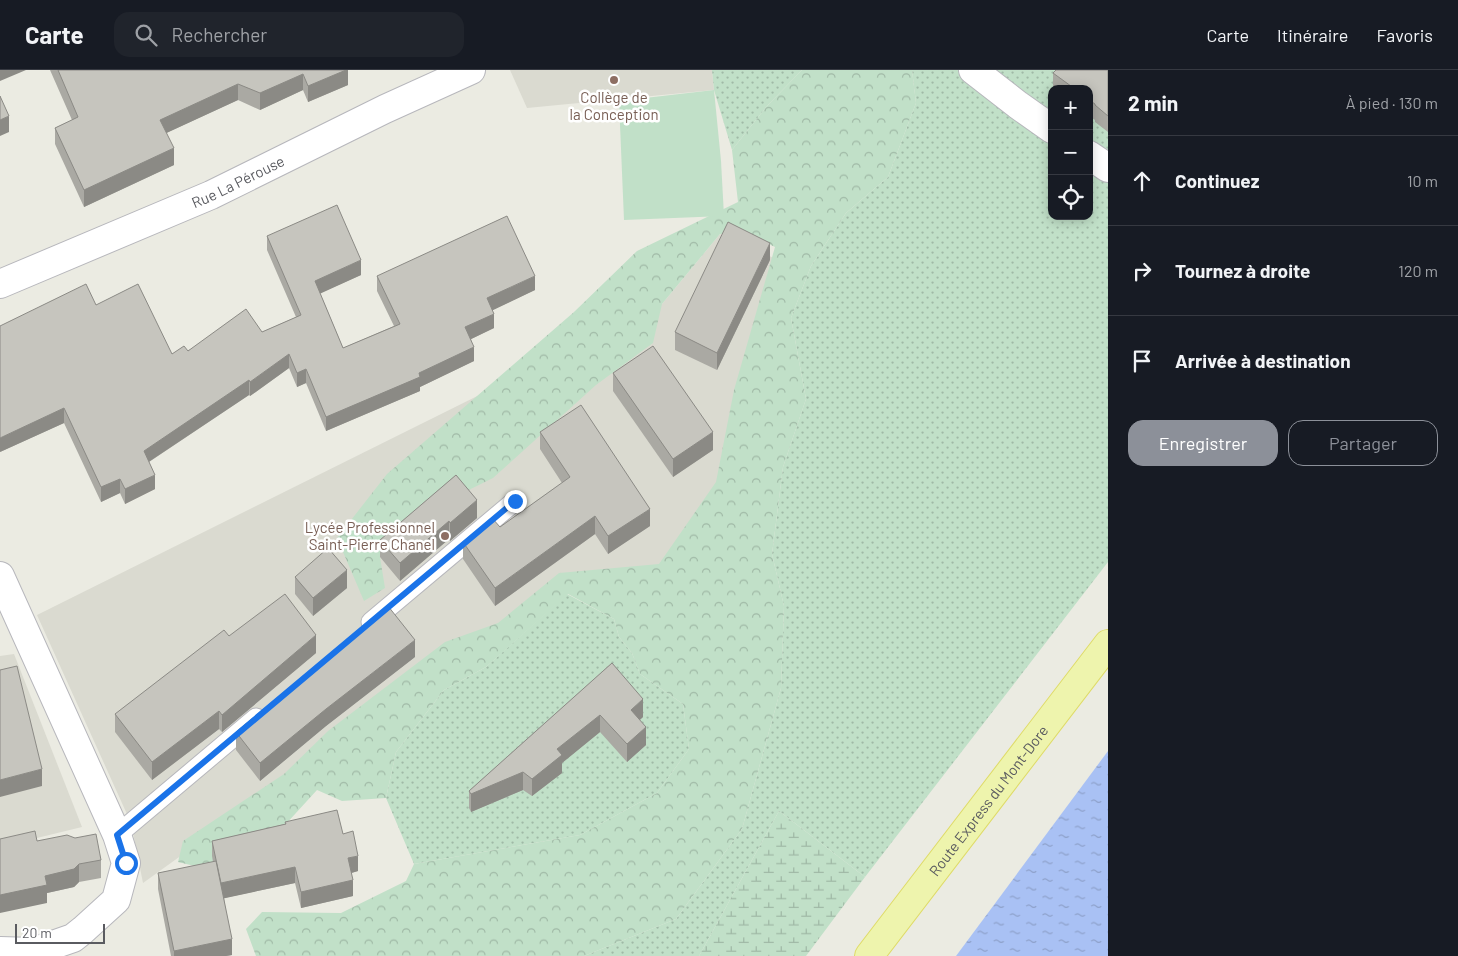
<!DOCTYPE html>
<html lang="fr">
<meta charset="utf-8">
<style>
:root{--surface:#171b24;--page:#20242c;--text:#f1f3f6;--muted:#9ea1a6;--line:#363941;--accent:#8c9099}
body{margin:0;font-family:Barlow,sans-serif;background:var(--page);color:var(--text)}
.controls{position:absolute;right:15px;top:15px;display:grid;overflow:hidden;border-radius:10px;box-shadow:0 2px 12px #0003}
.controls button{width:45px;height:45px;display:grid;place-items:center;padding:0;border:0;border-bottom:1px solid var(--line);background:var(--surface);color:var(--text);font:25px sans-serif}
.scale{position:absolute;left:15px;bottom:12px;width:90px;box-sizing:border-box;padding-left:5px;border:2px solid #5a5b60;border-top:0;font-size:14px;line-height:18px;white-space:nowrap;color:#5a5b60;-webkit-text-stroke:4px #fff;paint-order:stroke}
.stop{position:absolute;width:15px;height:15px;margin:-11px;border:4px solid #1a73e8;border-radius:50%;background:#fff}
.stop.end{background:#1a73e8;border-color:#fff;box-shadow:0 1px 5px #0008}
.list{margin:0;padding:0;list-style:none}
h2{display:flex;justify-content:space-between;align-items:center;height:65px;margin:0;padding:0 20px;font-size:21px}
h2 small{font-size:16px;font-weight:400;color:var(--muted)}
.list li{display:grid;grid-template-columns:32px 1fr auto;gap:15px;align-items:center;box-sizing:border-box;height:90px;padding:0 20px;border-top:1px solid var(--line)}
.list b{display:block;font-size:19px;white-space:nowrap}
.list em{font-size:16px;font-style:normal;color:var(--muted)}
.actions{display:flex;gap:10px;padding:15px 20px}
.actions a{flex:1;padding:11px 0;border:1px solid var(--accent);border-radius:15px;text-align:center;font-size:18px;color:var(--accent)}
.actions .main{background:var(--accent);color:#fff}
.icon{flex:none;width:28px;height:28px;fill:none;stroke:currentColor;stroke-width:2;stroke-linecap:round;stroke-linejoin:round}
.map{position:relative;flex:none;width:1108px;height:886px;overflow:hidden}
header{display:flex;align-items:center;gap:30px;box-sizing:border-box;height:70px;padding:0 25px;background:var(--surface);border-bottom:1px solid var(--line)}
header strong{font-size:24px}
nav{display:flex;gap:28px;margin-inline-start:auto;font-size:18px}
.search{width:350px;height:45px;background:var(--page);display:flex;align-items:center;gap:12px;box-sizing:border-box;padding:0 18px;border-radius:15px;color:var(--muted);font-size:19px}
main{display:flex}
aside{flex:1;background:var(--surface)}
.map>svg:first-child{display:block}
.education{fill:#dadad0}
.grass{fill:url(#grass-dots);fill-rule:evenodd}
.forest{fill:url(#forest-crowns)}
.wetland{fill:url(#wetland-marsh)}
.park{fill:#c1e0c8}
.water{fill:url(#water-ripples)}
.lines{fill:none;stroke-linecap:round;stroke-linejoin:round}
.lane-casing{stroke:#b7b7bc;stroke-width:21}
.street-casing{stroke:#b7b7bc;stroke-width:30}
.primary-casing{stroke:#dfdb67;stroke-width:30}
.lane{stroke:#fff;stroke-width:19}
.street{stroke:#fff;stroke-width:28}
.primary{stroke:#eef4ad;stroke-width:28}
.wall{fill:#aaa9a3}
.shaded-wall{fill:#8b8a85}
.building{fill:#c6c5be;stroke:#8b8a85}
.route{stroke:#1a73e8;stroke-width:6}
.education-dot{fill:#8d6e63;stroke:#fff;stroke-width:2}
.labels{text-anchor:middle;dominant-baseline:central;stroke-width:5;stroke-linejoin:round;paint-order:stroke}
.education-label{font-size:15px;fill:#785e54;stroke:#fff}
.street-label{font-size:15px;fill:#5a5b60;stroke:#fff}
</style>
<header>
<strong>Carte</strong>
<div class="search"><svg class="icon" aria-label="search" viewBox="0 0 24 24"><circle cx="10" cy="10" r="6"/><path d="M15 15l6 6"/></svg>Rechercher</div>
<nav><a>Carte</a><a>Itinéraire</a><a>Favoris</a></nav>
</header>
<main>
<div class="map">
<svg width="1108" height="886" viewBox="0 0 1108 886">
<defs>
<pattern id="grass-dots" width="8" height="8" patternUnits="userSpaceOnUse" patternTransform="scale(1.25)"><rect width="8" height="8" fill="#c1e0c8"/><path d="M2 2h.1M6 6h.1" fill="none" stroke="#a0b9a6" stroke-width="1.8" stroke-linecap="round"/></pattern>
<pattern id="forest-crowns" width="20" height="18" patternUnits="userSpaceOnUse" patternTransform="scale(1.25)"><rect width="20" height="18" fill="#c1e0c8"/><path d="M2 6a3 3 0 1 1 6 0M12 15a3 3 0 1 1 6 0" fill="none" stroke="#a0b9a6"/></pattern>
<pattern id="wetland-marsh" width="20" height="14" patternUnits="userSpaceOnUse" patternTransform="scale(1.25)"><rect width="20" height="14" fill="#c1e0c8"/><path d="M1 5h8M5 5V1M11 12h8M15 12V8" fill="none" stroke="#a0b9a6"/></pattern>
<pattern id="water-ripples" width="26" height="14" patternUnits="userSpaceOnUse" patternTransform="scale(1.25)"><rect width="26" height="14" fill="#a9c1f4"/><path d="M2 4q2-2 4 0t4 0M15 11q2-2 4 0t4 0" fill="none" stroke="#8da0c9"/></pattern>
</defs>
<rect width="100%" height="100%" fill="#ebebe2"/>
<g class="education">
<polygon points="510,0 712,0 714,20 527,38"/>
<polygon points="720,164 785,193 728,431 652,516 575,502 143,813 131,753 37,545 662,234"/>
<polygon points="14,584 82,757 0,777 0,586"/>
</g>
<g class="grass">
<polygon points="712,0 802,0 767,36 732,80 714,20"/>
<path d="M912,0h196v492l-243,315 -86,-66 -80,145h-115l92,-37 66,-90 39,-141 3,-82 -12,-52 11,-87 23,-68 -15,-81 20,-52 35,-53 42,-36 28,-74zM1052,19h37v127h-37z"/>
<polygon points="567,524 614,549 619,567 632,583 640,604 683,634 689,679 657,723 580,765 414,794 386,728 396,682 444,620 486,597"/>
</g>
<polygon class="forest" points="802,0 912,0 916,33 888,107 846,143 811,196 791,248 806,329 783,397 772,484 784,536 781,618 742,759 676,849 584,886 256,886 246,859 262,842 341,843 406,811 414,794 580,765 657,723 689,679 683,634 640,604 632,583 619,567 614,549 568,524 486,597 444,620 396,682 386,728 342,731 317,720 274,767 215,801 178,792 183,771 284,704 328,661 445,572 498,553 559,503 659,494 716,412 734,320 775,177 748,164 720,164 662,234 653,273 596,315 493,408 412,448 380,487 385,518 364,531 337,468 387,404 574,242 637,181 738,132 732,80 767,36"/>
<polygon class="wetland" points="779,741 865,807 806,886 699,886"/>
<polygon class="park" points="714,20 721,91 724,146 624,150 619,31"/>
<polygon class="water" points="1108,681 1108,886 956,886"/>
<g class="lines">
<g class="lane-casing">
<g id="lane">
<polyline points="371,552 515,431"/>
<polyline points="117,765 256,648"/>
</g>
</g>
<g class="street-casing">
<g id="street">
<polyline points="973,0 1018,35 1052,59"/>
<polyline points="1089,85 1108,98"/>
<path id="s1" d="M0,214l211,-89 174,-86 86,-39"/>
<polyline points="0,506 117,765 126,793 116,830 83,860 73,868 33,882 0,881"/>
</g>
</g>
<g class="primary-casing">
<g id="primary">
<path id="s2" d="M869,886l239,-312"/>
</g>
</g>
<use href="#lane" class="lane"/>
<use href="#street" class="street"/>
<use href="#primary" class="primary"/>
</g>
<g class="wall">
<polygon points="50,0 348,0 348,15 308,32 303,20 260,40 238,30 166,63 174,95 84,137 55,74 55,58 72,50"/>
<polygon points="1108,0 1108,62 1095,52 1095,50 1089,46 1089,19 1053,19 1053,3"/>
<polygon points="267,166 361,205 320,223 343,278 394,256 377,221 377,206 535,220 492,240 494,258 471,269 474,291 420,317 420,321 326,361 306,313 297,317 289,298 250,326 249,325 149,392 155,419 125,434 120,423 101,432 64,353 0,382 96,235 172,284 262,262 296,247 267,180"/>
<polygon points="770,190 717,300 675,280 675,262"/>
<polygon points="613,303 713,380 673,407 613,321"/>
<polygon points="540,362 650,456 608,484 595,464 495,536 463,489 463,472 500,457 562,413 540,379"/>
<polygon points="456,405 477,448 450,471 449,469 400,511 380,487 380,470"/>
<polygon points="295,507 347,518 313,546 295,524"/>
<polygon points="229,566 316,583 222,662 219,659 152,710 115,662 115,644"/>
<polygon points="415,587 326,656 260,711 236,680 236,662"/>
<polygon points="612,593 643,647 640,650 646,675 627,692 600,662 562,693 562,703 532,726 523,720 471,742 469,738 469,721"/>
<polygon points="285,752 343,764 358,801 351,803 353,826 301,838 295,813 224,828 232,885 226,886 171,886 158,819 158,803 213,792 212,786 212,771 285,754"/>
<polygon points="37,771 101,790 101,808 79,812 74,817 47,823 47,833"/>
</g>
<g class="shaded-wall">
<polygon points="0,0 26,0 0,11"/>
<polygon points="346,0 348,0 348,15 308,32 308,16"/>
<polygon points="303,4 303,20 260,40 260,23"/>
<polygon points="238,14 238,30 160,66 160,50"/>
<polygon points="9,46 9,62 0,66 0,50"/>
<polygon points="174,78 174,95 84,137 84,120"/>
<polygon points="770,173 770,190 717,300 717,283"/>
<polygon points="361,190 361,205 315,226 315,211"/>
<polygon points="535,206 535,220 487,243 487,228"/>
<polygon points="494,244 494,258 465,272 465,257"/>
<polygon points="474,277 474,291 420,317 420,321 326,361 326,347"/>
<polygon points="289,284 289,298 250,326 250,312"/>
<polygon points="306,299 306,313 297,317 297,303"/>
<polygon points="249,310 249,325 144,395 144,381"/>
<polygon points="64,338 64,353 0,382 0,368"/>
<polygon points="713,362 713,380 673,407 673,389"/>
<polygon points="155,405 155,419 125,434 125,419"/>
<polygon points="120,409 120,423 101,432 101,417"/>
<polygon points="477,430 477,448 450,471 450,453"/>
<polygon points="650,439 650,456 608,484 608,466"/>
<polygon points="595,446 595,464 495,536 495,518"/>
<polygon points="449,451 449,469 400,511 400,493"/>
<polygon points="347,500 347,518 313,546 313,528"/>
<polygon points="316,565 316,583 222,662 222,645"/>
<polygon points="415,570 415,587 326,656 260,711 260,693 326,639"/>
<polygon points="643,629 643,647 631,657 631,640"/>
<polygon points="219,641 219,659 152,710 152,692"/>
<polygon points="600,645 600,662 562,693 562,703 532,726 532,709 557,679"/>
<polygon points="646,657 646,675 627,692 627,674"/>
<polygon points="42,699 42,716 0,727 0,710"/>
<polygon points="523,702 523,720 471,742 471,724"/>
<polygon points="358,786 358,801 348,804 348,788"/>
<polygon points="79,794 79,812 74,817 47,823 47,833 0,843 0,825 45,806"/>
<polygon points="295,797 295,813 221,829 221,813"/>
<polygon points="353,810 353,826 301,838 301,822"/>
<polygon points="232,869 232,885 226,886 174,886 174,881"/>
</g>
<g class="building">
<polygon points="58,0 346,0 308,16 303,4 260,23 238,14 160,50 174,78 84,120 55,58 78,47"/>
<polygon points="1056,0 1108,0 1108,46 1095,35 1095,34 1089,30 1089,19 1075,19 1053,3"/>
<polygon points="0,26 9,46 0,50"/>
<polygon points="337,135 361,190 315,211 343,278 400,254 377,206 507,146 535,206 487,228 494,244 465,257 474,277 419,303 420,307 326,347 306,299 297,303 289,284 250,312 249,310 144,381 155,405 125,419 120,409 101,417 64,338 0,368 0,256 86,214 96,235 138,214 172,284 184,276 188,281 246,239 262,262 301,245 267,166"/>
<polygon points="728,152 770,173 717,283 675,262"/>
<polygon points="653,276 713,362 673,389 613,303"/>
<polygon points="581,335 650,439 608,466 595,446 495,518 463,472 492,448 500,457 570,407 540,362"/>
<polygon points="456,405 477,430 450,453 449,451 400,493 380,470"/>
<polygon points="328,478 347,500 313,528 295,507"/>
<polygon points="285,524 316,565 222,645 219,641 152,692 115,644 224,560 229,566"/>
<polygon points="388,536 415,570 326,639 260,693 236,662"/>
<polygon points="612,593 643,629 631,640 646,657 627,674 600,645 557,679 562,685 532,709 523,702 471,724 469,721"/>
<polygon points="17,596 42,699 0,710 0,600"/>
<polygon points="337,740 343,764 353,761 358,786 348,788 353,810 301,822 295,797 221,813 212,771 286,754 285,752"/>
<polygon points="35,761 37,771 67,765 75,768 96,764 101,790 79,794 74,799 45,806 47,815 0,825 0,769"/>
<polygon points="216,791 232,869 174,881 158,803"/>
</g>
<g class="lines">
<polyline class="route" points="126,793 117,765 515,431"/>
</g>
<g class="education-dot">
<circle cx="614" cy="10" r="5"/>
<circle cx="445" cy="466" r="5"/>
</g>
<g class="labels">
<g class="education-label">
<text x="614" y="27">Collège de<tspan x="614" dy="17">la Conception</tspan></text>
<text x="435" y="457" text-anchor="end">Lycée Professionnel<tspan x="435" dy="17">Saint-Pierre Chanel</tspan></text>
</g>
<g class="street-label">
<text stroke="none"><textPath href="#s1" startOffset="259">Rue La Pérouse</textPath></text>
<text stroke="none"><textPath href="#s2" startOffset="196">Route Express du Mont-Dore</textPath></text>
</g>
</g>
</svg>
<div class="controls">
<button>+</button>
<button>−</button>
<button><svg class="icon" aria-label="locate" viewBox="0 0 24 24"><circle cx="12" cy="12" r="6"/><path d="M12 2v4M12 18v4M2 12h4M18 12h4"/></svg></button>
</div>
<div class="scale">20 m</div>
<div class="stop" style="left:126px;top:793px"></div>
<div class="stop end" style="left:515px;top:431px"></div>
</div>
<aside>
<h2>2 min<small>À pied · 130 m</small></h2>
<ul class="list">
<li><svg class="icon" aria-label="ahead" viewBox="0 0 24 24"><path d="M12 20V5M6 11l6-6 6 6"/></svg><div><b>Continuez</b></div><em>10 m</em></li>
<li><svg class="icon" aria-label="right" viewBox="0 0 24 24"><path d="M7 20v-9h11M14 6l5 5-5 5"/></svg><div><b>Tournez à droite</b></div><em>120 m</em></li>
<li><svg class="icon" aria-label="arrive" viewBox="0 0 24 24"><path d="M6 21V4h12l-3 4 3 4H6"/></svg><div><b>Arrivée à destination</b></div></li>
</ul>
<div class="actions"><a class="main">Enregistrer</a><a>Partager</a></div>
</aside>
</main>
